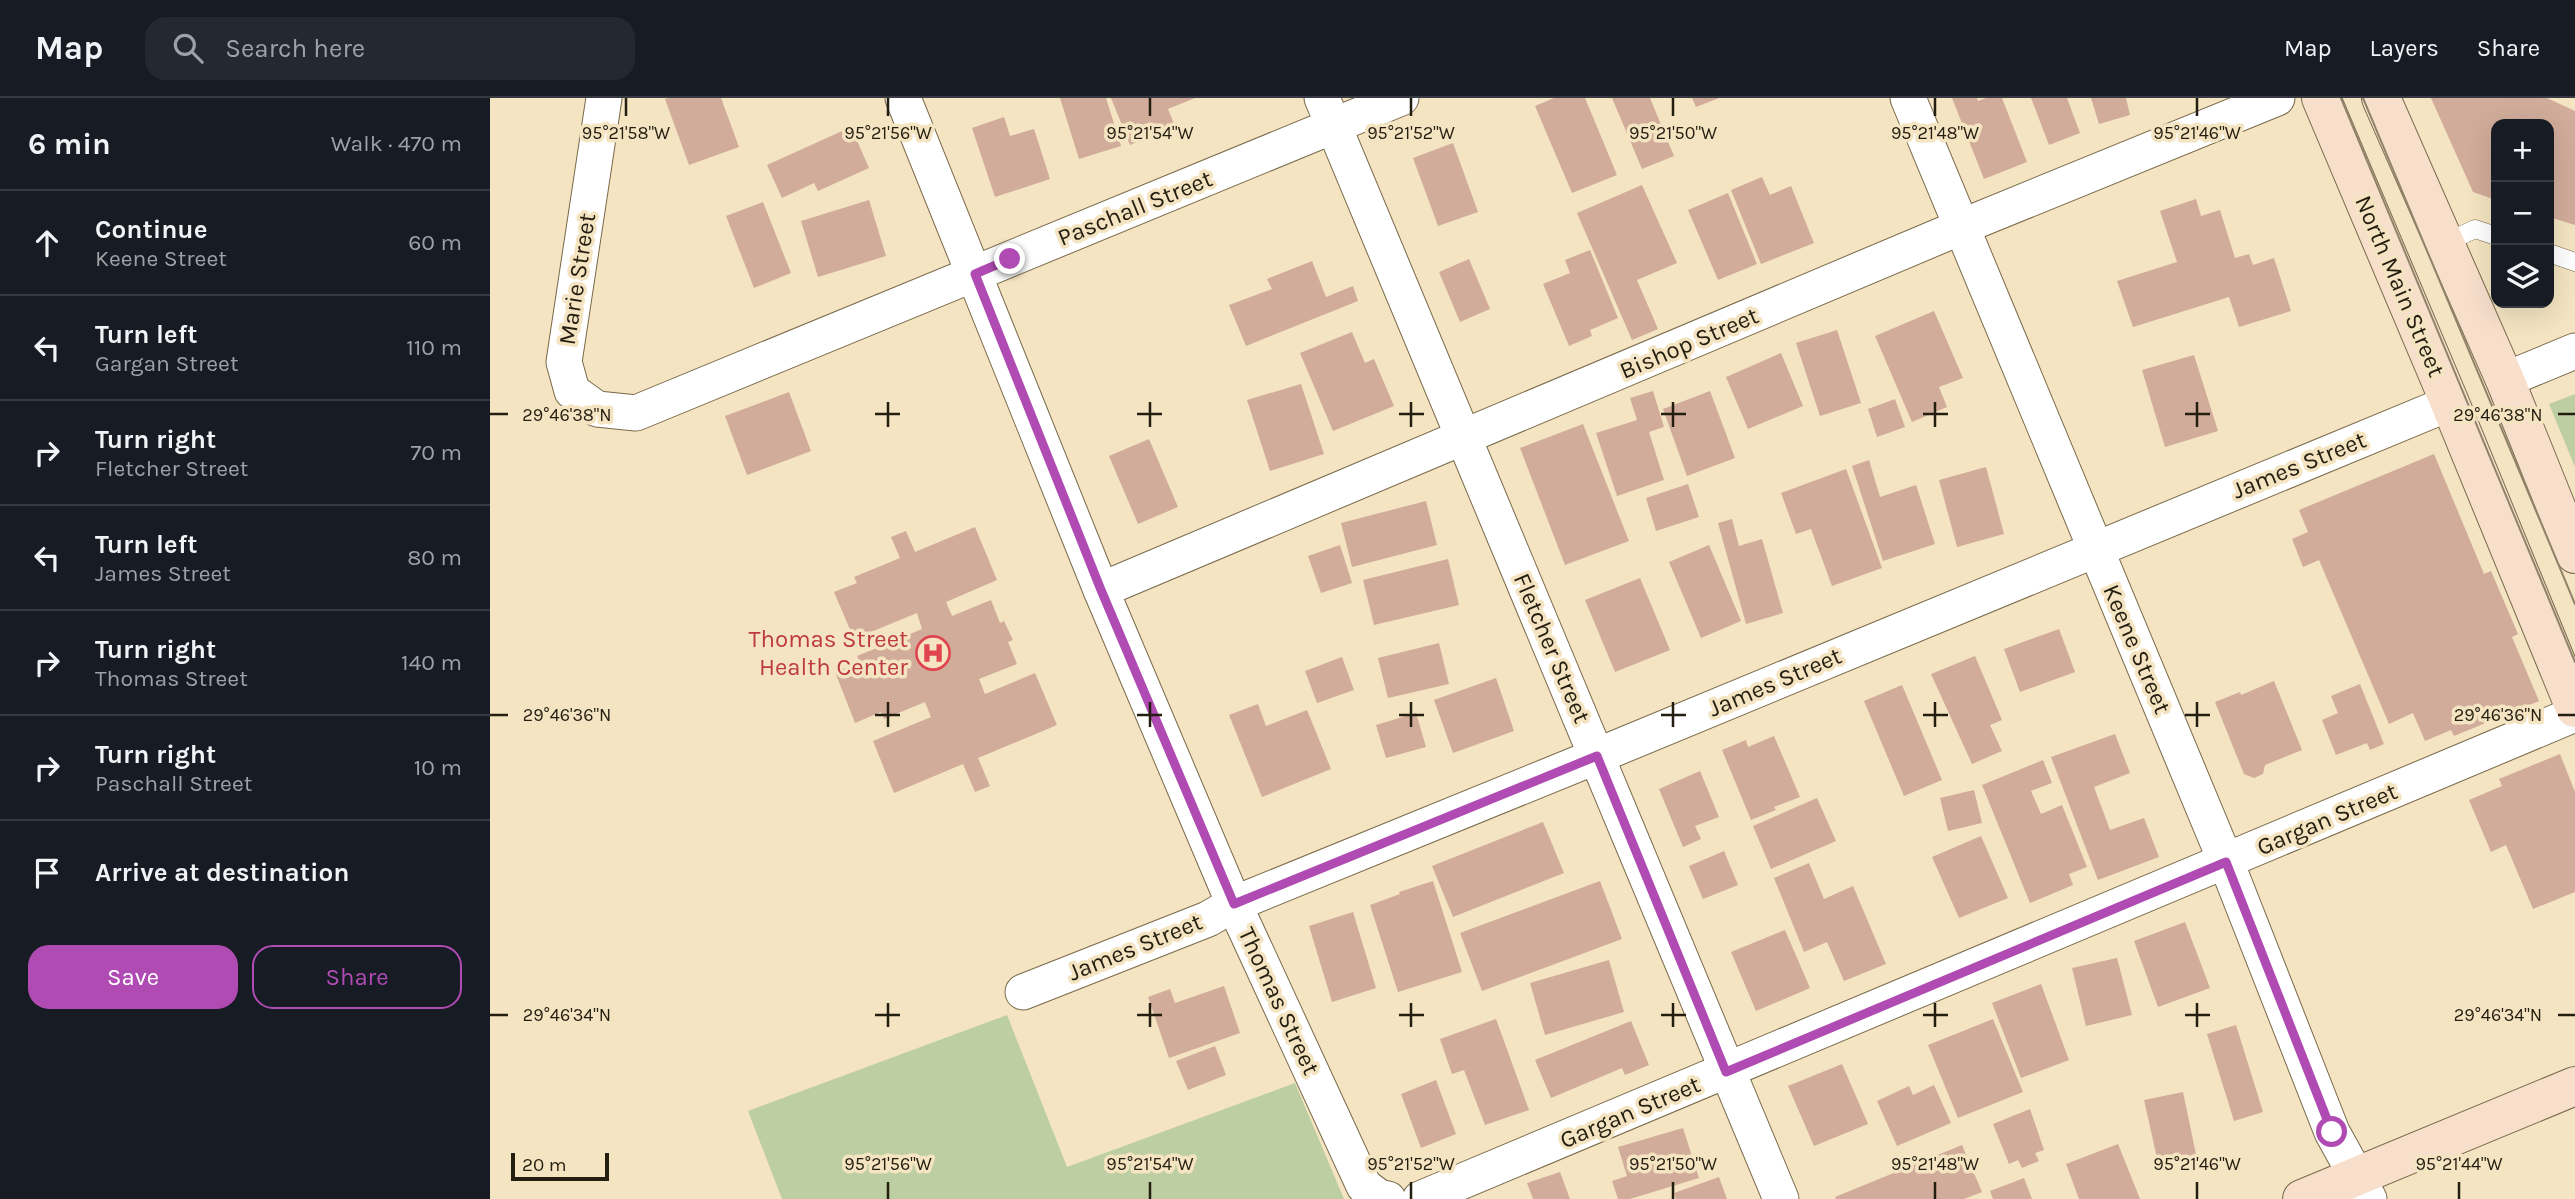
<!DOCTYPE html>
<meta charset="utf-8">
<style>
:root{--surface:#171b24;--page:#242831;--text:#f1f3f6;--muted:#9ea1a6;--line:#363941;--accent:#af4bb2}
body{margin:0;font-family:Karla,sans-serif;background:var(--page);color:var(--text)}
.controls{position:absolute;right:21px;top:21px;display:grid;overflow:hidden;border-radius:14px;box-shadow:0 7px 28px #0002}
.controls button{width:63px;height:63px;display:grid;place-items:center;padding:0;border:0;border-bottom:2px solid var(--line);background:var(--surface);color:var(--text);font:35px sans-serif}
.scale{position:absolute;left:21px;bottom:18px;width:98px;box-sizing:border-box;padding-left:7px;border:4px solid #241e11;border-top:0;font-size:19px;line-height:24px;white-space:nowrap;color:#241e11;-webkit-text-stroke:5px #f4e4c1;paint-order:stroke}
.stop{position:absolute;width:21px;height:21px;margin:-16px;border:5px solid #af4bb2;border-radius:50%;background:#fff}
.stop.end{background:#af4bb2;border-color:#fff;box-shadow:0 2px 7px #0008}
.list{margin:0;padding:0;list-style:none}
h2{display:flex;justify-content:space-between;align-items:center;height:91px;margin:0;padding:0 28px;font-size:30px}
h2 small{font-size:23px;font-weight:400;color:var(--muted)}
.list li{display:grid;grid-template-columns:46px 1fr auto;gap:21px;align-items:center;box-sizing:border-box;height:105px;padding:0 28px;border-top:2px solid var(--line)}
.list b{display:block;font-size:26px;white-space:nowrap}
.list p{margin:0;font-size:23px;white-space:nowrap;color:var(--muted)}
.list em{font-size:23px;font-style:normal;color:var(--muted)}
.actions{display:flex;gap:14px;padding:21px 28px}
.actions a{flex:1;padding:16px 0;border:2px solid var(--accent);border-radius:21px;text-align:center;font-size:24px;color:var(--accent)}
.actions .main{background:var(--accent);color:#fff}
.icon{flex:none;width:38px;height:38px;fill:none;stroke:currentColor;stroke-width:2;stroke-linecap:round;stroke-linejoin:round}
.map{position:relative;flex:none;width:2085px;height:1101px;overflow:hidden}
header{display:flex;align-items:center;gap:42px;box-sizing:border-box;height:98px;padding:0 35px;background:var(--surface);border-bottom:2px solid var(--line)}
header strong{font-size:33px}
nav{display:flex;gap:38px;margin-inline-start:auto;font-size:24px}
.search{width:490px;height:63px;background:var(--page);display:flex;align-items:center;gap:18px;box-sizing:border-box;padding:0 24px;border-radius:21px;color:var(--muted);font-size:26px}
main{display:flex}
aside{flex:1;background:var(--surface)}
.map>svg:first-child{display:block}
.green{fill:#bdcfa2}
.building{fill:#d1ac9b}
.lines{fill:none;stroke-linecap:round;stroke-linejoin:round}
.service-casing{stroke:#78694a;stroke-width:19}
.minor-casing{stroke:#78694a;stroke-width:37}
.secondary-casing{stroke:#78694a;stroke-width:40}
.service{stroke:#fff;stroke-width:18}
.minor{stroke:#fff;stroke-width:35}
.secondary{stroke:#f7dfcc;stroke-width:38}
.tram{stroke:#8f846b;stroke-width:2}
.route{stroke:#af4bb2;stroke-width:9}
.ticks{fill:none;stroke:#241e11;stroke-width:2.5}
.labels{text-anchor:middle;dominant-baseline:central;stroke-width:7;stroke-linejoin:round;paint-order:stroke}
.street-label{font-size:24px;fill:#241e11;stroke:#f4e4c1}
.health-label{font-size:24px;fill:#be3a42;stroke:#f4e4c1;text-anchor:end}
.ticks-label{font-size:18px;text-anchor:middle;fill:#241e11;stroke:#f4e4c1;stroke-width:7;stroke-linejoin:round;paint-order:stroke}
</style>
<header>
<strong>Map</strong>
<div class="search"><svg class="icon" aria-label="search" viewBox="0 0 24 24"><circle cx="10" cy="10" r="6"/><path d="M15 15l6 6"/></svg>Search here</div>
<nav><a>Map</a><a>Layers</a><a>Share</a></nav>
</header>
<main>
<aside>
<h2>6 min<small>Walk · 470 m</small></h2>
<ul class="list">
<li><svg class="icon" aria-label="ahead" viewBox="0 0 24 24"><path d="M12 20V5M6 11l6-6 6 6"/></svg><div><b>Continue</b><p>Keene Street</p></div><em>60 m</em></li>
<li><svg class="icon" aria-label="left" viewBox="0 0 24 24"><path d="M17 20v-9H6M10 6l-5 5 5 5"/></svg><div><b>Turn left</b><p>Gargan Street</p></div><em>110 m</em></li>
<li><svg class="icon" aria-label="right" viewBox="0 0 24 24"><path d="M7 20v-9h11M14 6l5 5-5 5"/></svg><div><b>Turn right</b><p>Fletcher Street</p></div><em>70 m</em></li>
<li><svg class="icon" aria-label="left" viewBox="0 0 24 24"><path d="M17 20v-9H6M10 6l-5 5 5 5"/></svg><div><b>Turn left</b><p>James Street</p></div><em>80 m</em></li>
<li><svg class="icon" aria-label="right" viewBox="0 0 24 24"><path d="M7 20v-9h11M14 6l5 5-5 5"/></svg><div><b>Turn right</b><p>Thomas Street</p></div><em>140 m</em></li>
<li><svg class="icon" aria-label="right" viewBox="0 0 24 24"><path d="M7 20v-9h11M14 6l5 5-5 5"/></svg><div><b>Turn right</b><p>Paschall Street</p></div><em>10 m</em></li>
<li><svg class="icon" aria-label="arrive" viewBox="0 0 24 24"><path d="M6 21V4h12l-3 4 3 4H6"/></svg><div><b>Arrive at destination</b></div></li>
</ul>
<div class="actions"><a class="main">Save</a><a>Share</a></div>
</aside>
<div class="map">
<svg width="2085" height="1101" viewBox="0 0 2085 1101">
<rect width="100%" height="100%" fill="#f4e4c1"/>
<g class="green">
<polygon points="2085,296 2085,369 2059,306"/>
<polygon points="517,917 577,1069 805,985 854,1101 292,1101 258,1013"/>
</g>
<g class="building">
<polygon points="179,0 231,0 249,49 199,67 175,1"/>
<polygon points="570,0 616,0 631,48 589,61"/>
<polygon points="621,0 705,0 678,11 685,28 640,47"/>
<polygon points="1064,0 1095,0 1127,77 1082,95 1045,8"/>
<polygon points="1122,0 1160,0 1184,58 1152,71"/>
<polygon points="1202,0 1229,0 1206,9"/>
<polygon points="1462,0 1487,0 1488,3 1496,0 1512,0 1537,64 1494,81"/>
<polygon points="1541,0 1577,0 1590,35 1559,47"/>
<polygon points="1601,0 1636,0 1640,17 1609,26"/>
<polygon points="1941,0 2057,0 2085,13 2085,127 2059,119 2059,26 2006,26 2006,102 1983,94"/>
<polygon points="514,19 520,38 544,31 560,81 505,99 482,30"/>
<polygon points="361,29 379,70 328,93 324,85 292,100 277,67"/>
<polygon points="963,45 988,114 948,128 923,60"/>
<polygon points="1272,79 1280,97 1301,88 1324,145 1271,166 1241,92"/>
<polygon points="1152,87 1187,165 1147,182 1168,231 1142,242 1087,115"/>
<polygon points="1238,95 1267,166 1228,182 1198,112"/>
<polygon points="1706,101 1711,118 1730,112 1745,160 1759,156 1763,167 1784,160 1801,213 1749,229 1739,199 1643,229 1627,183 1687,164 1670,113"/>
<polygon points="379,102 396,158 328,179 311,123"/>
<polygon points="273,104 301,175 264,190 236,118"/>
<polygon points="1100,152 1128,220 1100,232 1102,238 1079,248 1053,186 1080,175 1075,162"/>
<polygon points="979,161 1000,211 970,224 949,174"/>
<polygon points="822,163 836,199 863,188 868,203 756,248 739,207 782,191 777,181"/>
<polygon points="1444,213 1473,280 1449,289 1457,309 1422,324 1385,238"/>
<polygon points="1347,232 1371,305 1330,318 1306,245"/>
<polygon points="862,234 875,265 884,261 904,308 843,333 810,255"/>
<polygon points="1291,255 1313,308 1258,331 1236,279"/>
<polygon points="1704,257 1728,333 1675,349 1652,272"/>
<polygon points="811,286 834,356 780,373 757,302"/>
<polygon points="1163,293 1174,329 1159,334 1174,382 1127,398 1106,335 1147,322 1140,300"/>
<polygon points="1220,293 1245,360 1197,378 1173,311"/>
<polygon points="299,294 321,353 257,377 235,318"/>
<polygon points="1405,301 1415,329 1387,339 1378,311"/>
<polygon points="1093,326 1139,443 1075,467 1030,350"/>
<polygon points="659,341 688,409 648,426 619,358"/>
<polygon points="1944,356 1994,476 2001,473 2028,536 2022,539 2049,603 1964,638 1961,632 1935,643 1923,615 1899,626 1829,462 1813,469 1802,441 1818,434 1809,412"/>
<polygon points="1379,362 1390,399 1426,387 1445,446 1393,463 1362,368"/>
<polygon points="1496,369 1514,436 1467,449 1449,382"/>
<polygon points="1356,371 1392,470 1342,488 1321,431 1306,436 1291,395"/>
<polygon points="1198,386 1209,419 1166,433 1156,400"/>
<polygon points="936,403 947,447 862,469 851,425"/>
<polygon points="1242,421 1249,448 1272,441 1293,515 1256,526 1228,425"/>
<polygon points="485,429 507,482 456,504 462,518 501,502 510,525 514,523 523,542 518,544 527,566 489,581 495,596 545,575 567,627 488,660 500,688 485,694 473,666 404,695 383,643 441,619 435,604 394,621 391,614 365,625 345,574 370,564 367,558 432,531 427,515 364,541 344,494 367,485 364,479 410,460 401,439 416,433 425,454"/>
<polygon points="850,447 862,485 831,495 818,458"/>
<polygon points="1219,447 1251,523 1211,540 1179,464"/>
<polygon points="958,461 969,507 884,527 873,482"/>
<polygon points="1150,480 1180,552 1125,574 1095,502"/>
<polygon points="1569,531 1585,574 1530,594 1514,551"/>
<polygon points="949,545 959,586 898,600 888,560"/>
<polygon points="1485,558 1512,622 1500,627 1512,653 1482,666 1441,576"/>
<polygon points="852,559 864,592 827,605 815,573"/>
<polygon points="1006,580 1024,633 963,655 944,602"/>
<polygon points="1784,583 1812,652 1775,667 1773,676 1764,680 1754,676 1725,604 1750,594 1751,597"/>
<polygon points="1870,586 1894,646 1880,652 1877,645 1846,657 1832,622 1848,615 1841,598"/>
<polygon points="1412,587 1452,682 1414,698 1374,603"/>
<polygon points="768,606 776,628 817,612 841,671 772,699 739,617"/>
<polygon points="926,615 936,649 896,660 886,627"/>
<polygon points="1625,636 1640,675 1604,689 1620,732 1654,720 1669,759 1608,782 1561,659"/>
<polygon points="1284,638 1310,699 1284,709 1286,712 1261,722 1232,652 1256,642 1258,649"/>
<polygon points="2070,656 2085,694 2085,794 2043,811 2016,747 2001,754 1979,702 2012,688 2009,681"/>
<polygon points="1553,662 1562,685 1541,693 1551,716 1572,707 1597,769 1579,776 1583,787 1540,805 1492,687"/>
<polygon points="1210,673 1229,719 1205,728 1211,741 1193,749 1169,691"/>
<polygon points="1484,692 1492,725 1458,733 1450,700"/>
<polygon points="1327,700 1346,743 1281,771 1263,728"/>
<polygon points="1053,724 1074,775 963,819 942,768"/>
<polygon points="1491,738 1518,800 1469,820 1442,759"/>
<polygon points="1234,753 1248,787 1213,801 1199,768"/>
<polygon points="1319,765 1334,801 1363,788 1396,866 1354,883 1337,844 1314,854 1284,780"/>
<polygon points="943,783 972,874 908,894 880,807 910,796 909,794"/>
<polygon points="1110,783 1132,841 992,893 970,835"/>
<polygon points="863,814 886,890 842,904 819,828"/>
<polygon points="1695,824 1720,890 1668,909 1644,843"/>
<polygon points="1295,832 1320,890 1266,913 1241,854"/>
<polygon points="1627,860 1642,917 1596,928 1582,870"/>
<polygon points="1119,862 1134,914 1055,937 1040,885"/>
<polygon points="1551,886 1579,962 1531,980 1502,905"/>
<polygon points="734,888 750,935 679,960 658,899 680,891 685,905"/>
<polygon points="1006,921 1039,1012 995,1027 974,972 962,976 950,941"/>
<polygon points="1503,921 1533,994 1468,1020 1438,947"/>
<polygon points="1141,923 1159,967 1135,977 1132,970 1061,1000 1045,962"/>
<polygon points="1746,927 1773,1014 1744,1023 1717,936"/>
<polygon points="725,948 736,977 698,992 686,963"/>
<polygon points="1352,966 1378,1026 1324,1048 1298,988"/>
<polygon points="946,982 966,1036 931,1050 911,996"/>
<polygon points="1444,987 1461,1025 1407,1048 1387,1003 1419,988 1423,997"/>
<polygon points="1693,994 1707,1061 1669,1069 1654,1002"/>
<polygon points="1540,1011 1554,1052 1545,1055 1549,1063 1532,1070 1528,1062 1519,1066 1503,1026"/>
<polygon points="1193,1030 1209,1080 1140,1101 1128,1101 1122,1083 1137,1078 1128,1049"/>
<polygon points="1628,1046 1650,1101 1589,1101 1576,1066"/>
<polygon points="1472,1047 1492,1094 1474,1101 1346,1101 1345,1099"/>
<polygon points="1070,1074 1080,1101 1043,1101 1037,1085"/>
<polygon points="1229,1079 1237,1101 1186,1101 1184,1095"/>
<polygon points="1534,1080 1542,1101 1503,1101 1500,1093"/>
</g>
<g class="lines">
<g class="service-casing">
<g id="service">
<polyline points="1955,145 1985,131 2006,138"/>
<polyline points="2059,155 2085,164"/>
</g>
</g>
<g class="minor-casing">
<g id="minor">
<polyline points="114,0 74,264 82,293 107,311 146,315 911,0"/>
<polyline points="413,0 611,492 744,806 874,1088 889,1099 898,1101"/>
<polyline points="832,0 1291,1101"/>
<polyline points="1418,0 1736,764 1842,1034 1879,1101"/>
<polyline points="2015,282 2085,253"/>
<polyline points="611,492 1471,129 1787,0"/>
<polyline points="533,894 718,821 744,806 1107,658 1960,305"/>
<polyline points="930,1101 2085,616"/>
</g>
</g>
<g class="secondary-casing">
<g id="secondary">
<polyline points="1831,0 1960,305 2085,610"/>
<polyline points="1891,0 2015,282 2085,456"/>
<polyline points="1812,1101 2085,988"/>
</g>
</g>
<use href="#service" class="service"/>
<use href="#minor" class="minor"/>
<use href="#secondary" class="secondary"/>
<g class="tram">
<polyline points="1851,0 2085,564"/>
<polyline points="1873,0 2085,506"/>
</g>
</g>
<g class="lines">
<polyline class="route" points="520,161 485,176 611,492 744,806 1107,658 1236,974 1736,764 1842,1034"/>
</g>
<path class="ticks" d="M136,0v18M398,0v18M660,0v18M921,0v18M1183,0v18M1445,0v18M1707,0v18M398,304v25M660,304v25M921,304v25M1183,304v25M1445,304v25M1707,304v25M0,316h18M385,316h25M647,316h25M909,316h25M1171,316h25M1433,316h25M1695,316h25M2068,316h17M398,604v25M660,604v25M921,604v25M1183,604v25M1445,604v25M1707,604v25M0,617h18M385,617h25M647,617h25M909,617h25M1171,617h25M1433,617h25M1695,617h25M2068,617h17M398,905v24M660,905v24M921,905v24M1183,905v24M1445,905v24M1707,905v24M0,917h18M385,917h25M647,917h25M909,917h25M1171,917h25M1433,917h25M1695,917h25M2068,917h17M398,1084v17M660,1084v17M921,1084v17M1183,1084v17M1445,1084v17M1707,1084v17M1969,1084v17"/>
<defs>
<g id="hospital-ring" transform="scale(1.75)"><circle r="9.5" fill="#f4e4c1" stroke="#e0444e" stroke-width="1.5"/><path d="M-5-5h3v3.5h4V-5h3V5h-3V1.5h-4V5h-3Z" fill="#e0444e"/></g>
</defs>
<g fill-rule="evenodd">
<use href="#hospital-ring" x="443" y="555"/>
</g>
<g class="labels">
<g class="street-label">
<text transform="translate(645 110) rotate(-22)">Paschall Street</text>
<text transform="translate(87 181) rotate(-81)">Marie Street</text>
<text transform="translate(1910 188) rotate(67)">North Main Street</text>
<text transform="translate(1199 245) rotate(-23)">Bishop Street</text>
<text transform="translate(1809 367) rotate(-22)">James Street</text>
<text transform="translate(1062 550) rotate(67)">Fletcher Street</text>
<text transform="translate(1647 551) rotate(67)">Keene Street</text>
<text transform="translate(1285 584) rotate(-23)">James Street</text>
<text transform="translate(1837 721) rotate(-23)">Gargan Street</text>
<text transform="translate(645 849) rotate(-22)">James Street</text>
<text transform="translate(789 903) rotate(65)">Thomas Street</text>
<text transform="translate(1140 1014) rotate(-23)">Gargan Street</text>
</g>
<g class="health-label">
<text x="418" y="541">Thomas Street<tspan x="418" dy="28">Health Center</tspan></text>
</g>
</g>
<g class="ticks-label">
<text x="136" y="41">95°21'58"W</text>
<text x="398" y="41">95°21'56"W</text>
<text x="660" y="41">95°21'54"W</text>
<text x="921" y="41">95°21'52"W</text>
<text x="1183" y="41">95°21'50"W</text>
<text x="1445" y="41">95°21'48"W</text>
<text x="1707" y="41">95°21'46"W</text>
<text x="77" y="323">29°46'38"N</text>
<text x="2008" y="323">29°46'38"N</text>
<text x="77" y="623">29°46'36"N</text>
<text x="2008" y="623">29°46'36"N</text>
<text x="77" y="923">29°46'34"N</text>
<text x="2008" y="923">29°46'34"N</text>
<text x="398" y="1072">95°21'56"W</text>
<text x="660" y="1072">95°21'54"W</text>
<text x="921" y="1072">95°21'52"W</text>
<text x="1183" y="1072">95°21'50"W</text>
<text x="1445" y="1072">95°21'48"W</text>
<text x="1707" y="1072">95°21'46"W</text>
<text x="1969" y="1072">95°21'44"W</text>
</g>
</svg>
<div class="controls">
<button>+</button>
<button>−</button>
<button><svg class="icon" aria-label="layers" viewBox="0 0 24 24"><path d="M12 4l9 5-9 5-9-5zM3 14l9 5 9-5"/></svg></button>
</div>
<div class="scale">20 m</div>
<div class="stop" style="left:1842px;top:1034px"></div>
<div class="stop end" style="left:520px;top:161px"></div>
</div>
</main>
